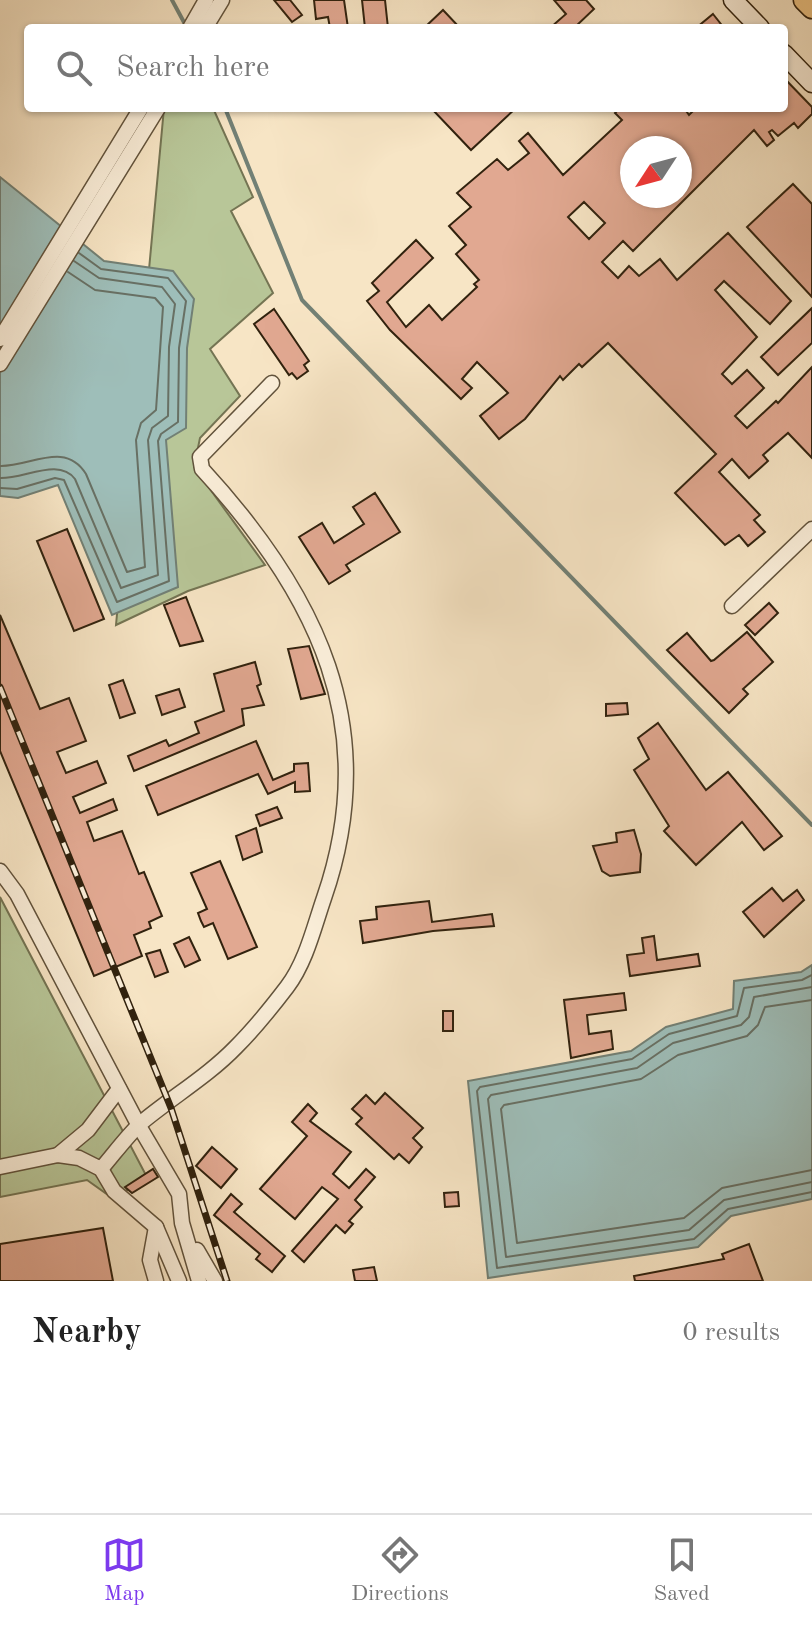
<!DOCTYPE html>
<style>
:root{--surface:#fff;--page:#f6f6f6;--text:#222;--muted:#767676;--line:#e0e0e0;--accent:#7c3aed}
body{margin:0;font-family:"Old Standard TT",serif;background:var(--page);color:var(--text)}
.compass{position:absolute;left:620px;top:136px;width:72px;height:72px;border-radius:50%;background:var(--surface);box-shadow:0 2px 6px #0004;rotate:234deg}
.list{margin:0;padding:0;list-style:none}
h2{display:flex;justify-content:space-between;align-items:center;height:104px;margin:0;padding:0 32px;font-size:34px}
h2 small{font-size:26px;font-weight:400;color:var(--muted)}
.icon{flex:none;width:44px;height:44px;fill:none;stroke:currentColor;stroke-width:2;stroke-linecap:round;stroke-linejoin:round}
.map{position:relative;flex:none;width:812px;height:1281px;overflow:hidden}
.search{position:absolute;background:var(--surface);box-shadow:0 2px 6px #0004;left:24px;right:24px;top:24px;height:88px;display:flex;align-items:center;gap:20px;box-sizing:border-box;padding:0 28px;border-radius:8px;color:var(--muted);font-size:30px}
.sheet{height:232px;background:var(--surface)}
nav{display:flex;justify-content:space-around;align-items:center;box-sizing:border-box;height:112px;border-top:2px solid var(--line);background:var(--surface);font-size:22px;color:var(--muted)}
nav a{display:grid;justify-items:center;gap:4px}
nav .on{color:var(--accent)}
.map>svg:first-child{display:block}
.green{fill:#b8c698;stroke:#747453;stroke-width:2}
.water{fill:#9ebeb9;stroke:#728075;stroke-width:2}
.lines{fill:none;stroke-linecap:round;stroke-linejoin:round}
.shore{stroke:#687064;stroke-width:2}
.stream{stroke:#728075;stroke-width:4}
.building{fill:#e1a891;stroke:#31220e;stroke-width:2;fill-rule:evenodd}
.street-casing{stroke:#62533c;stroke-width:17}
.secondary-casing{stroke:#31220e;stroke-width:21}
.primary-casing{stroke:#31220e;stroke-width:23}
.street{stroke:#faeed9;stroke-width:14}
.secondary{stroke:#faeed9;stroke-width:18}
.primary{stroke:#ecc282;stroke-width:20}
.rail-casing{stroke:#31220e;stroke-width:7}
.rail{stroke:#faeed9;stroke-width:4;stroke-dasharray:12;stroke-linecap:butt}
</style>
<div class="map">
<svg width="812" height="1281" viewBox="0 0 812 1281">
<rect width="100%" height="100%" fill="#f7e5c5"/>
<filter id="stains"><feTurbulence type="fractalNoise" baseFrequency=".0025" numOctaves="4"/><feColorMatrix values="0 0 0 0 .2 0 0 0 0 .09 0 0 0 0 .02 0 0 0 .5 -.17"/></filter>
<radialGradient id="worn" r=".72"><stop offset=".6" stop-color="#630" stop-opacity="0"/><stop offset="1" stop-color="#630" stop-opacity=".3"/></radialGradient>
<g class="green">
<polygon points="164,108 213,108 253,197 231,211 273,293 210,349 240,396 200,438 194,467 265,565 188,591 116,625"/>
<polygon points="0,897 149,1181 111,1197 87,1180 0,1197"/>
</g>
<g class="water">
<polygon points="0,177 104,261 173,271 194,299 187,348 186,428 166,440 178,587 112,615 58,485 18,498 0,496"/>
<polygon points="812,965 812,1199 731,1216 698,1247 488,1278 468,1081 631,1051 666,1027 733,1009 734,981 801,972"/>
</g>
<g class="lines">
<g class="shore">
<path d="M0,466c30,1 65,-26 86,8l41,98 18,-5 -9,-127 5,-17 15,-13 7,-103 -8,-9 -60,-8 -27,-18"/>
<path d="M0,478c24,1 59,-21 75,1l46,109 37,-13 -10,-135 4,-12 16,-12 1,-69 6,-43 -13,-17 -63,-9 -25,-17"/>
<polyline points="0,488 17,489 55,478 64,480 117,602 169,581 158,441 161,434 178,422 179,348 186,301 168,278 101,269 79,253"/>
<polyline points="812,975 802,980 744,988 737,1016 669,1034 632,1059 480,1087 477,1091 497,1268 694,1239 728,1209 812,1192"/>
<polyline points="812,987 754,997 749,1017 741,1025 673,1043 637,1068 491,1095 488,1099 506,1257 689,1230 724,1200 812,1182"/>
<polyline points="812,1000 765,1007 758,1025 747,1036 678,1055 641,1079 504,1105 501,1109 517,1243 684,1218 722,1188 812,1170"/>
</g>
<g class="stream">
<polyline points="172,0 186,26"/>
<polyline points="225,108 302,300 812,825"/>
</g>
</g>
<g class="building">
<polygon points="274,0 290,0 302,15 292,22"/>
<polygon points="314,0 344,0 348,28 330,28 328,17 316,19"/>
<polygon points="362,0 385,0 388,28 365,28"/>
<polygon points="554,0 586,0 594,9 574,28 550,28 566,14"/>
<polygon points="443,10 460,28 424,28"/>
<polygon points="713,14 724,28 696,28"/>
<path d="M784,78l28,29v7l-14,14 -4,-5 -16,13 -6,-6 -3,2 5,8 -7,6 -13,-16 -121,121 -10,-10 -21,21 16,16 11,-12 10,10 21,-17 17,21 51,-47 63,68 -21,23 -46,-43 -9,9 42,47 -35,37 10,10 15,-14 17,18 -29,28 12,12 29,-27 2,2 34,-36v91l-24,-25 -25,22 5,6 -19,17 -17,-19 -13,13 41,43 -6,5 11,12 -17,14 -9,-11 -14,10 -50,-52 41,-39 -108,-111 -26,24 -3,-3 -16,16 -3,-4 -35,43 -26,20 -19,-23 28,-23 -31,-31 -15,17 10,9 -11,11 -71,-69 -23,-29 12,-10 -7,-8 44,-43 17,18 -46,44 19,25 23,-22 13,15 35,-33 -3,-3 5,-4 -23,-26 10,-9 -17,-19 22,-19 -14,-14 40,-34 11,11 21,-17 -10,-12 9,-8 35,42 59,-55 -7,-7 5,-5h64l5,7 7,-7h88zM632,148h48v48h-48zM584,202l21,21 -16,16 -21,-22z"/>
<polygon points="431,108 516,108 471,150"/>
<polygon points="793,184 812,204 812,297 747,227"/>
<polygon points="812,308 812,343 778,375 761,357"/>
<polygon points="274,309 309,361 304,365 308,371 297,379 292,373 289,375 254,324"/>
<polygon points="375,493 400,532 346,565 350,571 329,584 299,537 322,523 334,543 364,524 353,507"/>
<polygon points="67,529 104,619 74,631 37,541"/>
<polygon points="186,597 203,641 180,646 164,605"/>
<polygon points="769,603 778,613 755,635 745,625"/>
<polygon points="0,615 40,709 69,698 86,741 57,752 66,773 97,761 106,783 73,797 80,813 113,799 117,810 87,822 94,841 122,831 139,874 144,872 162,916 149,922 151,928 134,935 142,956 94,976 0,751"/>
<polygon points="747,632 773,662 743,689 748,694 729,713 667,650 687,633 711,661 714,660"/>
<polygon points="309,646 325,694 301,699 288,649"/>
<polygon points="255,662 261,684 257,686 264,705 242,709 244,725 134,771 128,756 166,740 169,746 199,733 195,722 224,711 214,674"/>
<polygon points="123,680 135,713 120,718 109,685"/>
<polygon points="179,689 185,707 162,715 156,696"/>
<polygon points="627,703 628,714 606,716 606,704"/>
<polygon points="658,723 706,790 728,772 782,836 764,850 742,822 696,865 664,831 669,826 634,770 649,759 638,738"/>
<polygon points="256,741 273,780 294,771 294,764 308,763 310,791 295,792 295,782 268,794 258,774 158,815 146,786"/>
<polygon points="277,807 282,818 260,826 256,815"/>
<polygon points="256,828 262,852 243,860 236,836"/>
<polygon points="634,830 641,854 640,872 610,876 602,871 593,846 617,842 616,833"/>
<polygon points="220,861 257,947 228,959 213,923 204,927 201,921 198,913 207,909 191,873"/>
<polygon points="772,888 783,901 797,890 804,900 764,937 743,912"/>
<polygon points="429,901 432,922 492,914 494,926 433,931 363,943 360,921 377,919 376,907"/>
<polygon points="654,936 657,960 698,954 700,966 630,976 627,955 644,953 642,938"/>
<polygon points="189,937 200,960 185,967 174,944"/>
<polygon points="160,950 168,972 155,977 146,954"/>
<polygon points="624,993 626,1010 587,1015 589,1034 611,1031 613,1049 571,1058 564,1000"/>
<rect x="443" y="1011" width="10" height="20"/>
<polygon points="385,1093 423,1128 413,1138 422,1147 409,1163 399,1154 394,1159 356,1124 362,1118 352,1109 366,1095 375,1104"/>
<polygon points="308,1104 317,1113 310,1121 351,1152 333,1174 349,1188 366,1169 375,1177 355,1200 362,1207 349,1221 353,1224 345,1233 336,1225 304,1262 292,1251 338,1199 322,1187 295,1219 260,1189 307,1136 292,1122"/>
<polygon points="212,1147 237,1169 221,1188 196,1166"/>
<polygon points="153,1169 158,1177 132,1193 125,1187"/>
<polygon points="458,1192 459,1206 445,1207 444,1193"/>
<polygon points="231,1194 242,1204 234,1212 285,1256 272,1272 256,1259 260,1254 214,1215"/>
<polygon points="103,1228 113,1281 0,1281 0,1244"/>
<polygon points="749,1244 763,1281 635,1281 634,1276 724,1259 722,1254"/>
<polygon points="374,1267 377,1281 355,1281 353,1270"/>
</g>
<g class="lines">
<g class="street-casing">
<g id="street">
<polyline points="190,28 206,0"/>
<polyline points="205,28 222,0"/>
<polyline points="0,339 141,108"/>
<polyline points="0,364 158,108"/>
<polyline points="732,606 812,529"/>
<polyline points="0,871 17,894 139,1126 179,1194 182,1223 199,1281"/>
<polyline points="58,1155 88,1130 119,1089"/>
<polyline points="0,1167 58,1155 79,1158 101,1169 114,1191 156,1227 179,1281"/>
<path d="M101,1169c13,-15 26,-33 40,-46 31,-26 67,-47 95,-76 18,-18 35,-39 51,-60 19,-25 27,-60 37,-89 59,-171 -7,-304 -122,-429l-2,-12 72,-74"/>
<polyline points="197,1250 215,1281"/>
<polyline points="156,1281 150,1260 156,1227"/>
</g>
</g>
<g class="secondary-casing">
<g id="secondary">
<polyline points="733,0 760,28"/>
<polyline points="784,54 812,83"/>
</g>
</g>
<g class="primary-casing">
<polyline id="primary" points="804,0 812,8"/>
</g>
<use href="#street" class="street"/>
<use href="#secondary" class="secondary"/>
<use href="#primary" class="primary"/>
<g class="rail-casing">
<polyline id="rail" points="0,687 171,1108 227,1281"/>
</g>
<use href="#rail" class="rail"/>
</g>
<rect width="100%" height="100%" filter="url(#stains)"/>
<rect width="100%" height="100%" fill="url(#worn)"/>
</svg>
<svg class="compass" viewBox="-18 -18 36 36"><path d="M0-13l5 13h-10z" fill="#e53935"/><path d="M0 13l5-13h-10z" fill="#767676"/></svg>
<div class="search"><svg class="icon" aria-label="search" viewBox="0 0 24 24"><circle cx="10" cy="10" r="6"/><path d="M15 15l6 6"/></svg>Search here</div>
</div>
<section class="sheet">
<h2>Nearby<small>0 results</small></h2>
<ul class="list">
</ul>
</section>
<nav>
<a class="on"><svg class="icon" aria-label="map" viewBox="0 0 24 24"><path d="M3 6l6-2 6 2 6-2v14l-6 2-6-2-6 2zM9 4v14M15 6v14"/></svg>Map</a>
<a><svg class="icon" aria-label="directions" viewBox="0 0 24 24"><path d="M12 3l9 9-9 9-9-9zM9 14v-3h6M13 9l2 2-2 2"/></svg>Directions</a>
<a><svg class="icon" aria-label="saved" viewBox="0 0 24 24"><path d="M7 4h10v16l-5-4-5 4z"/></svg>Saved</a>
</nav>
